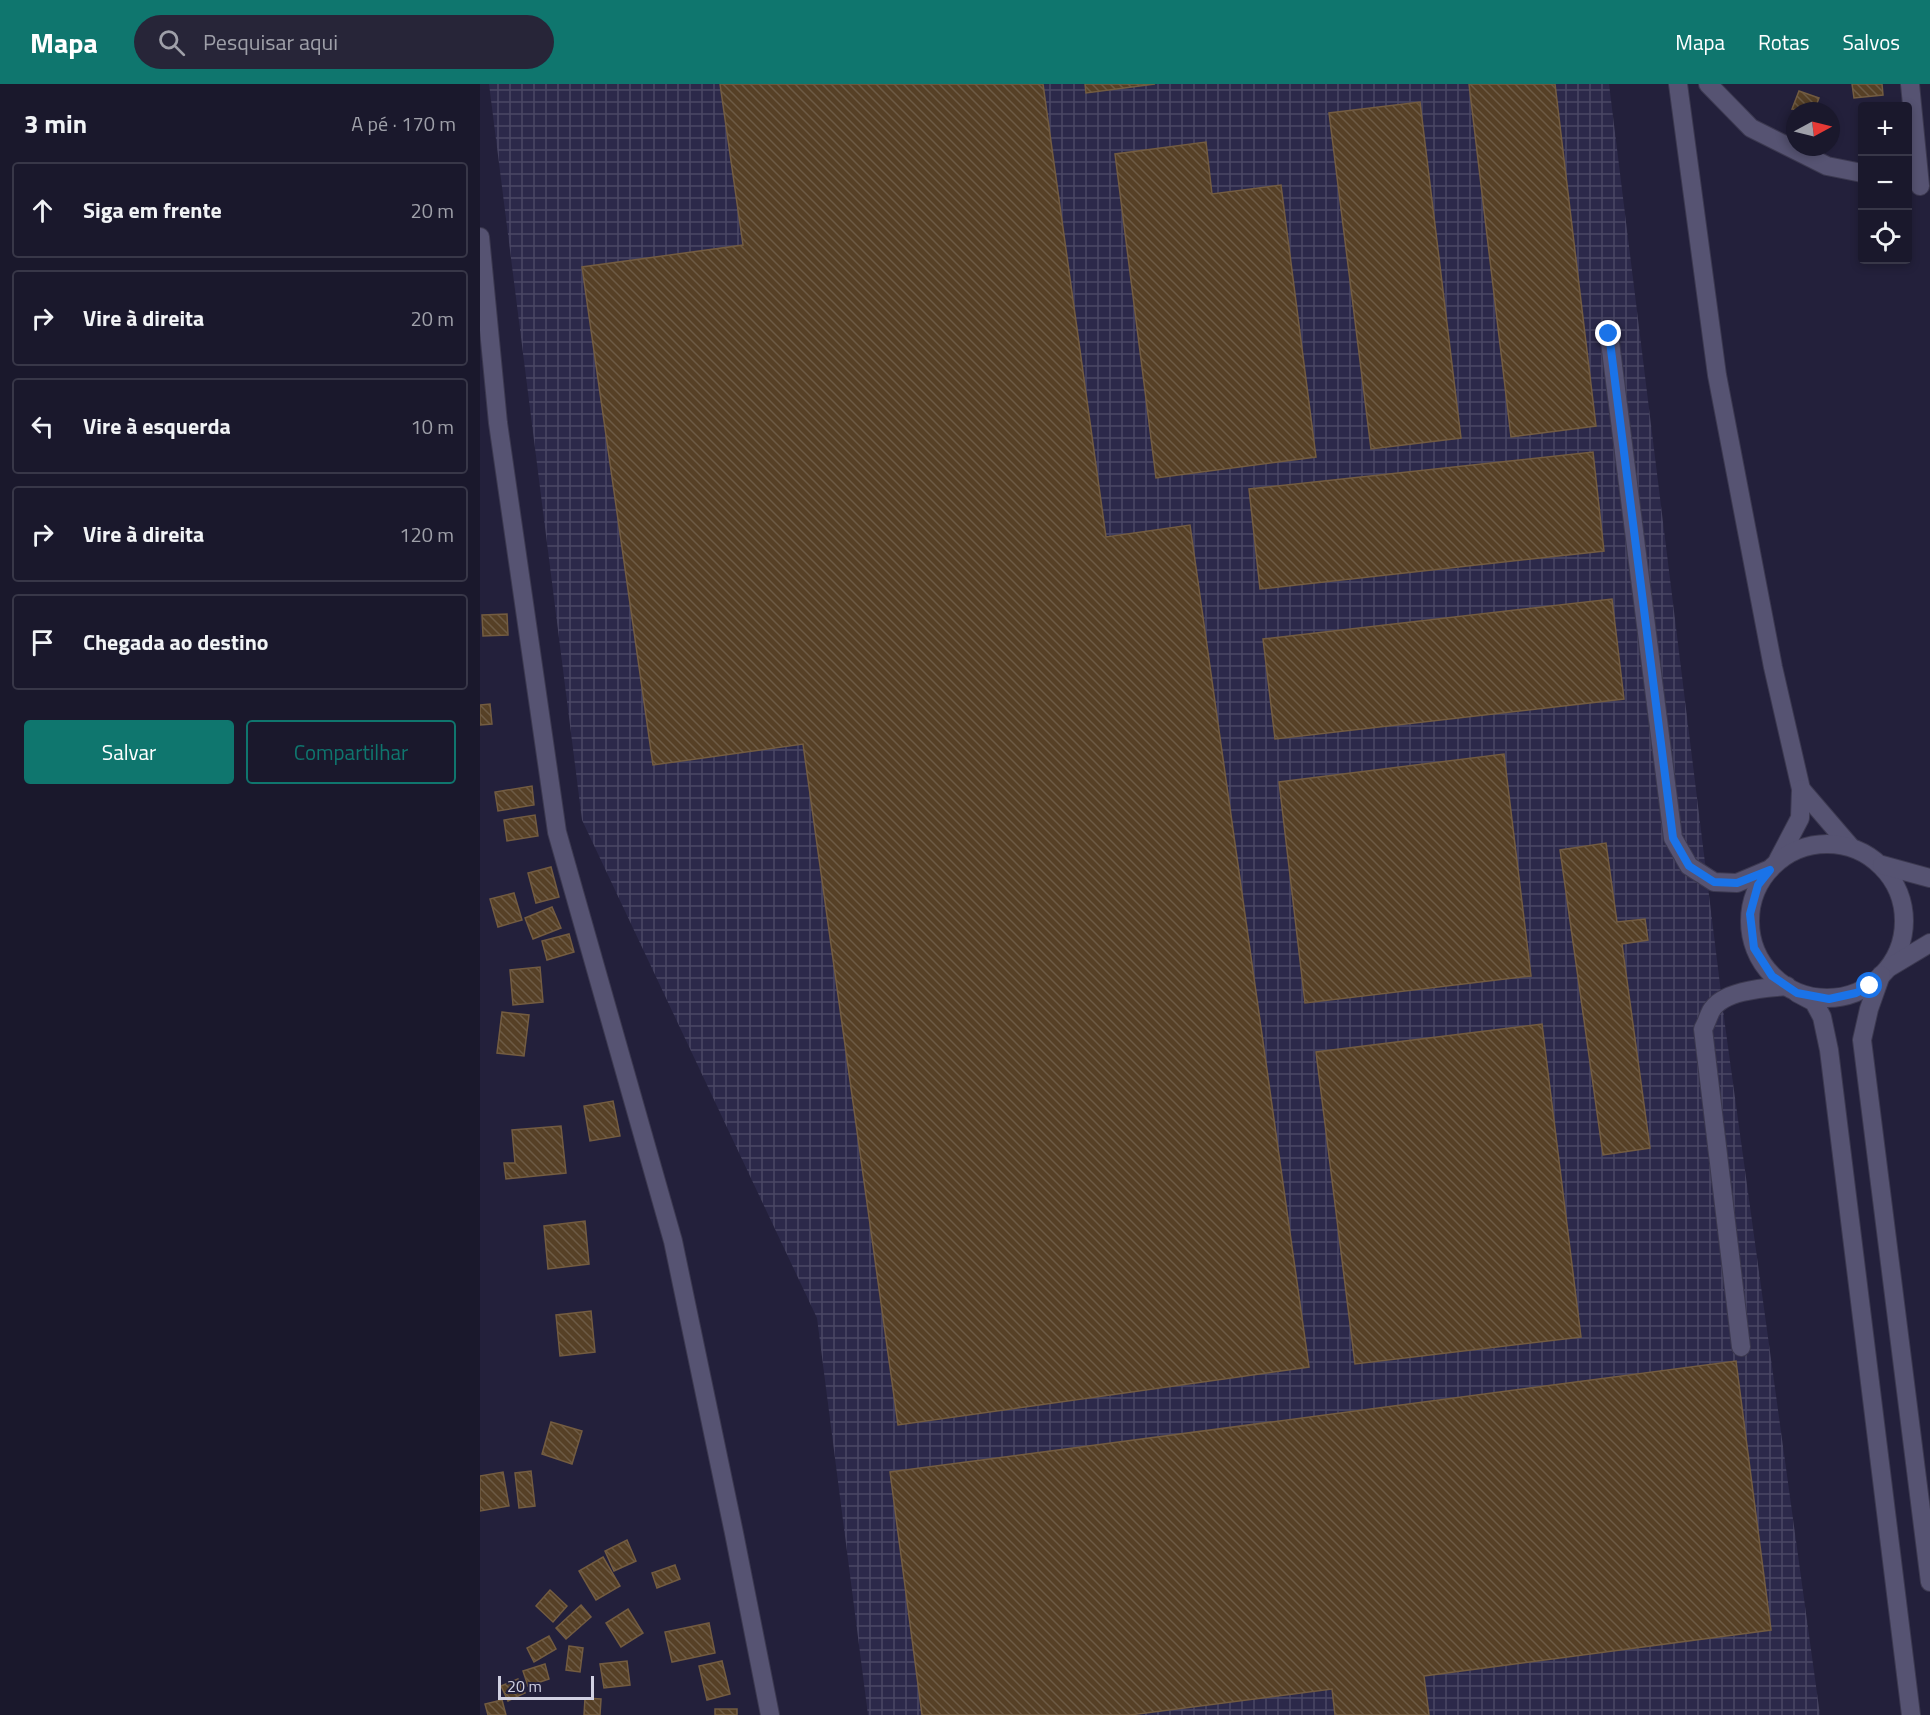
<!DOCTYPE html>
<html lang="pt">
<meta charset="utf-8">
<style>
:root{--surface:#1a182c;--page:#272538;--text:#f1f3f6;--muted:#9fa0a9;--line:#383748;--accent:#0f766e}
body{margin:0;font-family:"Titillium Web",sans-serif;background:var(--page);color:var(--text)}
.controls{position:absolute;right:18px;top:18px;display:grid;overflow:hidden;border-radius:6px;box-shadow:0 3px 9px #0003}
.controls button{width:54px;height:54px;display:grid;place-items:center;padding:0;border:0;border-bottom:2px solid var(--line);background:var(--surface);color:var(--text);font:30px sans-serif}
.compass{position:absolute;left:1306px;top:18px;width:54px;height:54px;border-radius:50%;background:var(--surface);box-shadow:0 3px 9px #0003;rotate:83deg}
.scale{position:absolute;left:18px;bottom:15px;width:96px;box-sizing:border-box;padding-left:6px;border:3px solid #d1d1e3;border-top:0;font-size:16px;line-height:21px;white-space:nowrap;color:#d1d1e3;-webkit-text-stroke:4px #23203b;paint-order:stroke}
.stop{position:absolute;width:18px;height:18px;margin:-14px;border:4px solid #1a73e8;border-radius:50%;background:#fff}
.stop.end{background:#1a73e8;border-color:#fff;box-shadow:0 2px 6px #0008}
.list{margin:0;padding:0;list-style:none}
h2{display:flex;justify-content:space-between;align-items:center;height:78px;margin:0;padding:0 24px;font-size:26px}
h2 small{font-size:20px;font-weight:400;color:var(--muted)}
.list li{display:grid;grid-template-columns:39px 1fr auto;gap:18px;align-items:center;box-sizing:border-box;height:96px;margin:0 12px 12px;padding:0 12px;border:2px solid var(--line);border-radius:6px}
.list b{display:block;font-size:22px;white-space:nowrap}
.list em{font-size:20px;font-style:normal;color:var(--muted)}
.actions{display:flex;gap:12px;padding:18px 24px}
.actions a{flex:1;padding:14px 0;border:2px solid var(--accent);border-radius:6px;text-align:center;font-size:21px;color:var(--accent)}
.actions .main{background:var(--accent);color:#fff}
.icon{flex:none;width:33px;height:33px;fill:none;stroke:currentColor;stroke-width:2;stroke-linecap:round;stroke-linejoin:round}
.map{position:relative;flex:none;width:1450px;height:1631px;overflow:hidden}
header{display:flex;align-items:center;gap:36px;box-sizing:border-box;height:84px;padding:0 30px;background:var(--accent);color:#fff}
header strong{font-size:28px}
nav{display:flex;gap:33px;margin-inline-start:auto;font-size:21px}
.search{width:420px;height:54px;background:var(--page);display:flex;align-items:center;gap:15px;box-sizing:border-box;padding:0 21px;border-radius:33px;color:var(--muted);font-size:22px}
main{display:flex}
aside{flex:1;background:var(--surface)}
.map>svg:first-child{display:block}
.industrial{fill:url(#industrial-grid)}
.building{fill:url(#building-back-hatch);stroke:#735c41;stroke-width:1.5}
.lines{fill:none;stroke-linecap:round;stroke-linejoin:round}
.minor-casing{stroke:#3c3950;stroke-width:20}
.minor{stroke:#565372;stroke-width:18}
.route{stroke:#1a73e8;stroke-width:8}
</style>
<header>
<strong>Mapa</strong>
<div class="search"><svg class="icon" aria-label="search" viewBox="0 0 24 24"><circle cx="10" cy="10" r="6"/><path d="M15 15l6 6"/></svg>Pesquisar aqui</div>
<nav><a>Mapa</a><a>Rotas</a><a>Salvos</a></nav>
</header>
<main>
<aside>
<h2>3 min<small>A pé · 170 m</small></h2>
<ul class="list">
<li><svg class="icon" aria-label="ahead" viewBox="0 0 24 24"><path d="M12 20V5M6 11l6-6 6 6"/></svg><div><b>Siga em frente</b></div><em>20 m</em></li>
<li><svg class="icon" aria-label="right" viewBox="0 0 24 24"><path d="M7 20v-9h11M14 6l5 5-5 5"/></svg><div><b>Vire à direita</b></div><em>20 m</em></li>
<li><svg class="icon" aria-label="left" viewBox="0 0 24 24"><path d="M17 20v-9H6M10 6l-5 5 5 5"/></svg><div><b>Vire à esquerda</b></div><em>10 m</em></li>
<li><svg class="icon" aria-label="right" viewBox="0 0 24 24"><path d="M7 20v-9h11M14 6l5 5-5 5"/></svg><div><b>Vire à direita</b></div><em>120 m</em></li>
<li><svg class="icon" aria-label="arrive" viewBox="0 0 24 24"><path d="M6 21V4h12l-3 4 3 4H6"/></svg><div><b>Chegada ao destino</b></div></li>
</ul>
<div class="actions"><a class="main">Salvar</a><a>Compartilhar</a></div>
</aside>
<div class="map">
<svg width="1450" height="1631" viewBox="0 0 1450 1631">
<defs>
<pattern id="industrial-grid" width="8" height="8" patternUnits="userSpaceOnUse" patternTransform="scale(1.5)"><rect width="8" height="8" fill="#2c294a"/><path d="M0 4h8M4 0v8" fill="none" stroke="#4a4764"/></pattern>
<pattern id="building-back-hatch" width="6" height="6" patternUnits="userSpaceOnUse" patternTransform="scale(1.5)"><rect width="6" height="6" fill="#564026"/><path d="M-1 5l2 2M0 0l6 6M5-1l2 2" fill="none" stroke="#6d5b45"/></pattern>
</defs>
<rect width="100%" height="100%" fill="#23203b"/>
<polygon class="industrial" points="9,0 1129,0 1245,941 1340,1631 388,1631 337,1234 102,736"/>
<g class="building">
<polygon points="240,0 563,0 626,453 710,441 829,1283 418,1341 323,660 173,681 102,183 263,161"/>
<polygon points="605,0 675,0 606,9"/>
<polygon points="989,0 1075,0 1116,342 1031,353"/>
<polygon points="1372,0 1402,0 1403,11 1374,14"/>
<polygon points="1319,7 1339,14 1334,27 1312,25"/>
<polygon points="940,18 981,354 891,365 849,29"/>
<polygon points="726,58 732,110 801,101 836,373 676,394 635,70"/>
<polygon points="1113,368 1124,467 780,505 769,405"/>
<polygon points="1132,515 1144,615 795,655 783,555"/>
<polygon points="27,530 28,551 3,552 2,531"/>
<polygon points="10,620 12,640 0,641 0,621"/>
<polygon points="1024,670 1051,892 825,919 799,698"/>
<polygon points="52,702 54,721 18,727 15,708"/>
<polygon points="55,731 58,752 27,757 24,736"/>
<polygon points="1126,759 1137,838 1165,835 1168,856 1142,860 1170,1064 1123,1071 1080,766"/>
<polygon points="71,783 79,813 56,819 48,789"/>
<polygon points="34,809 42,836 18,843 10,815"/>
<polygon points="72,823 81,844 53,855 45,834"/>
<polygon points="89,850 94,868 67,876 62,857"/>
<polygon points="60,883 63,918 33,921 30,886"/>
<polygon points="22,928 49,931 44,972 17,969"/>
<polygon points="1062,940 1101,1253 875,1280 836,968"/>
<polygon points="133,1017 140,1052 110,1057 104,1022"/>
<polygon points="81,1042 86,1089 26,1095 24,1079 35,1079 32,1046"/>
<polygon points="105,1137 109,1180 68,1185 64,1142"/>
<polygon points="111,1227 115,1268 80,1272 76,1231"/>
<polygon points="1256,1277 1291,1546 944,1592 949,1631 855,1631 852,1605 650,1631 442,1631 410,1388"/>
<polygon points="71,1338 102,1347 92,1380 62,1370"/>
<polygon points="51,1387 55,1422 39,1424 35,1389"/>
<polygon points="23,1388 29,1422 0,1427 0,1392"/>
<polygon points="147,1456 156,1477 134,1487 125,1467"/>
<polygon points="123,1473 140,1502 116,1516 99,1487"/>
<polygon points="195,1481 200,1495 177,1504 172,1489"/>
<polygon points="70,1506 87,1522 73,1538 56,1522"/>
<polygon points="101,1521 111,1533 86,1555 76,1544"/>
<polygon points="148,1525 163,1549 141,1563 126,1539"/>
<polygon points="229,1539 235,1569 192,1578 185,1548"/>
<polygon points="69,1552 76,1565 54,1578 47,1564"/>
<polygon points="89,1562 103,1564 100,1588 86,1586"/>
<polygon points="147,1577 150,1601 124,1604 120,1580"/>
<polygon points="242,1577 250,1610 227,1616 219,1582"/>
<polygon points="65,1580 69,1595 48,1602 43,1587"/>
<polygon points="38,1595 45,1609 28,1617 21,1602"/>
<polygon points="105,1614 121,1615 120,1631 104,1631"/>
<polygon points="22,1616 26,1631 8,1631 5,1620"/>
<rect x="235" y="1625" width="22" height="6"/>
</g>
<g class="lines">
<g class="minor-casing">
<g id="minor">
<polyline points="1198,0 1237,291 1293,583 1321,705 1320,734 1298,776"/>
<polyline points="1228,0 1271,44 1347,82 1382,89"/>
<polyline points="1430,0 1440,102"/>
<polyline points="0,153 18,339 77,748 193,1157 254,1449 290,1631"/>
<polyline points="1129,250 1193,754 1209,782 1234,798 1257,799 1290,785"/>
<polyline points="1321,705 1370,762"/>
<circle cx="1347" cy="837" r="77"/>
<polyline points="1402,781 1450,794"/>
<polyline points="1410,883 1450,859"/>
<polyline points="1401,891 1389,925 1382,956 1450,1498"/>
<polyline points="1317,909 1334,918 1342,933 1349,966 1431,1631"/>
<path d="M1261,1263l-38,-318c3,-5 5,-12 8,-18 12,-21 54,-23 76,-25"/>
</g>
</g>
<use href="#minor" class="minor"/>
</g>
<g class="lines">
<polyline class="route" points="1129,250 1193,754 1209,782 1234,798 1257,799 1290,786 1278,801 1270,830 1274,864 1292,892 1317,909 1349,915 1376,909 1390,902"/>
</g>
</svg>
<div class="controls">
<button>+</button>
<button>−</button>
<button><svg class="icon" aria-label="locate" viewBox="0 0 24 24"><circle cx="12" cy="12" r="6"/><path d="M12 2v4M12 18v4M2 12h4M18 12h4"/></svg></button>
</div>
<svg class="compass" viewBox="-18 -18 36 36"><path d="M0-13l5 13h-10z" fill="#e53935"/><path d="M0 13l5-13h-10z" fill="#9fa0a9"/></svg>
<div class="scale">20 m</div>
<div class="stop" style="left:1390px;top:902px"></div>
<div class="stop end" style="left:1129px;top:250px"></div>
</div>
</main>
